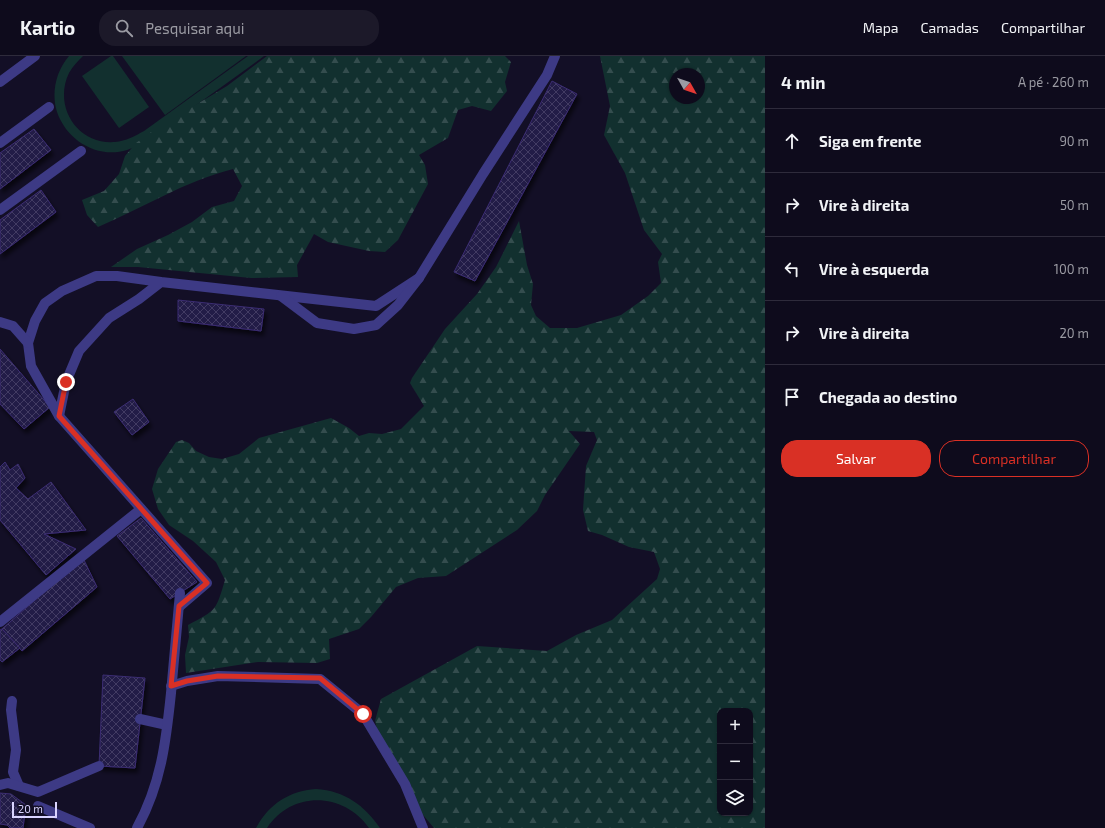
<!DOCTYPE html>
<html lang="pt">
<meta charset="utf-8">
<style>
:root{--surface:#0e0b1c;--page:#1c1929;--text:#f1f3f6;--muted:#9b9ba3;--line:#2e2b3b;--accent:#d93025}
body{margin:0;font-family:"Exo 2",sans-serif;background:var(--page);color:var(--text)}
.controls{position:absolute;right:12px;bottom:12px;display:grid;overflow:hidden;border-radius:8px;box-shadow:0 1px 3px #0004}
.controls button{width:36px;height:36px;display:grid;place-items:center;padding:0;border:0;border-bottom:1px solid var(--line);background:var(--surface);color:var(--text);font:20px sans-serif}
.compass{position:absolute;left:669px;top:12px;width:36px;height:36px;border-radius:50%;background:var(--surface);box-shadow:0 1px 3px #0004;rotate:130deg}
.scale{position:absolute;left:12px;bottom:10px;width:45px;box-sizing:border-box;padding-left:4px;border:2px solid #d9d4ff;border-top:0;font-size:11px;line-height:14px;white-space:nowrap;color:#d9d4ff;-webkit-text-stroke:3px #130f26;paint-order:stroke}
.stop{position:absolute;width:12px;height:12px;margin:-9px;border:3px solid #d93025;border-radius:50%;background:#fff}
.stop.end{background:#d93025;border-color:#fff;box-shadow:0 1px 4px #0008}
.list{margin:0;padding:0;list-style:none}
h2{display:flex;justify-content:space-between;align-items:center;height:52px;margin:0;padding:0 16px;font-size:17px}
h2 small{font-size:13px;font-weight:400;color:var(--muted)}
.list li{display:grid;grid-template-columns:26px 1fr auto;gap:12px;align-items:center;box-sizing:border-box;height:64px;padding:0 16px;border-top:1px solid var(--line)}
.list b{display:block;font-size:15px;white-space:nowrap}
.list em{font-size:13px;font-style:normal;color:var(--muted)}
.actions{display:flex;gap:8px;padding:12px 16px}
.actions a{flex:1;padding:9px 0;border:1px solid var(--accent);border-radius:16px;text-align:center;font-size:14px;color:var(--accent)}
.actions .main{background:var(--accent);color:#fff}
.icon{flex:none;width:22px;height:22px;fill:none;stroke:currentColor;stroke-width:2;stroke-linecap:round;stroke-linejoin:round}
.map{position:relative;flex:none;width:765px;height:772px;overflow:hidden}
header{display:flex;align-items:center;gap:24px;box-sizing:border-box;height:56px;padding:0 20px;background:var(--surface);border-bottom:1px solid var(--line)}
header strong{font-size:19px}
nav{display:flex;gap:22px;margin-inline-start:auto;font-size:14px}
.search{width:280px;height:36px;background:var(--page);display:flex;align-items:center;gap:10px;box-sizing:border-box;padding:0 14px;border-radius:16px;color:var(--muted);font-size:15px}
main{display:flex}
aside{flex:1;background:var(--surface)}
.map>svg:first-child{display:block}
.green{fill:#12302f}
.forest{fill:url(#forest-firs);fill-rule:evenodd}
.building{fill:url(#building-cross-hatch);stroke:#3b2d73;filter:url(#shadow)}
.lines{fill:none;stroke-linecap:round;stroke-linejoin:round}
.minor{stroke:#3d3a85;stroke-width:10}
.route{stroke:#d93025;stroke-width:5}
</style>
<header>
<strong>Kartio</strong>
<div class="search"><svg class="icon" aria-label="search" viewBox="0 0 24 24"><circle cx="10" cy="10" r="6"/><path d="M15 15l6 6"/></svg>Pesquisar aqui</div>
<nav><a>Mapa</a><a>Camadas</a><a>Compartilhar</a></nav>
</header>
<main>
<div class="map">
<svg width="765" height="772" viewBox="0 0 765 772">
<defs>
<pattern id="forest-firs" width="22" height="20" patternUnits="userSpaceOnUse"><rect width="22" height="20" fill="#12302f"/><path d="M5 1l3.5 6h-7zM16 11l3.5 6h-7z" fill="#344d4e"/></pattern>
<pattern id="building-cross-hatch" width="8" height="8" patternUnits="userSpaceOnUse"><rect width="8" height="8" fill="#241b47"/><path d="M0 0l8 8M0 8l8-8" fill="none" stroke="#433b63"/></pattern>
<filter id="shadow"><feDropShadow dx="2.5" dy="4.5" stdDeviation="2" flood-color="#0009"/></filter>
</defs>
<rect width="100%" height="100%" fill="#130f26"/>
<g class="green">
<path d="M69,0h14c-5,5 -10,10 -14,17 -16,33 8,72 46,69 11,-1 20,-6 29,-11l104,-75h16c-28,21 -57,41 -86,62 -15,11 -32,26 -51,32 -29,9 -60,-9 -70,-38 -6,-19 -1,-41 12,-56z"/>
<polygon points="111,0 113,0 149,51 119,72 82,20"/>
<polygon points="122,0 246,0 165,59"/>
<path d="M316,733c29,2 48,16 64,39h-11c-25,-36 -77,-38 -102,0h-11c13,-24 33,-37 60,-39z"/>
</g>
<g class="forest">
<path d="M267,0h238l6,6 -6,20 2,9 -16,20 -19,-5 -14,4 -10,28 -29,17 6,10 3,19 -30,56 -13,12 -16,-1 -41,-9 -14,-8 -17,31 1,12 -47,1 -113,-11h-27l26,-18 31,-14 24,-13 20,-15 22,-6 8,-15 -9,-17c-48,12 -90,39 -135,58l-11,-12 -5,-15 22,-9 15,-17 6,-18 11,-13 18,-13 73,-44z"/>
<path d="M600,0h165v772h-331l-21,-25 -30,-49 -8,-33 6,-22 96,-53 70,5 29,-16 36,-15 45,-41 3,-10 -6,-17 -25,-5 -27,-12 -14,-4 -5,-21 3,-44 11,-26 -3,-8 -25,-1 11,13 -35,51 -8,16 -20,19 -71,46 -28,2 -22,9 -25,30 -12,12 -30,10 1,20 -13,4 -59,-1 -72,11 -1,-18 4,-18 -1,-12c29,-15 28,-15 37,-45l-9,-18 -23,-21 -24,-16 -11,-16 -6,-20 6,-20 18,-27 6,-2 7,3 7,8 13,6 13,2 17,-5 20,-16 72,-20 18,10 10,8 10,-3 13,1 19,-5 23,-23 -14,-23 2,-5 33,-49 32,-35 19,-27 23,-46 8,44 6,19 -2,21 5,11 14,12h27l44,-13 27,-19 13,-13 -3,-21 4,-8 -18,-24 -19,-57 -21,-38 6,-29zM675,18h24v24h-24zM720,655h30v102h-30z"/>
</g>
<g class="building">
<polygon points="552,25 577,38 475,225 454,216"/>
<polygon points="34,73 51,94 0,133 0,97"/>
<polygon points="41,134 56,156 0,198 0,164"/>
<polygon points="178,244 264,253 261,275 178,265"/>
<polygon points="0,293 50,351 24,373 0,348"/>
<polygon points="133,343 149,366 132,379 114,356"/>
<polygon points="5,406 10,414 18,408 25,422 16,432 28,443 51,426 86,474 44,478 76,493 46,519 0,464 0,411"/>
<polygon points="141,462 197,526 170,543 117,480"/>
<polygon points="83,502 97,531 22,595 2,573"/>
<polygon points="2,573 20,592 2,606 0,604 0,574"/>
<polygon points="103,619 145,622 135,712 99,710"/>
<polygon points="0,737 11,738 26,749 23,772 10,772 7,769 0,768"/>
</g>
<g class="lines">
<g class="minor">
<polyline points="0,26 35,0"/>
<polyline points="0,87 49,51"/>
<polyline points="0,154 81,95"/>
<polyline points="161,226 117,220 96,220 62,235 45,247 35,265 28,287 31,310 59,360 66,326 79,295 109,262 139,243 161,226 376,250 419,222"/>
<polyline points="281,240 317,267 354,273 376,269 398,249 419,222 483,118 547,19 555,0"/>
<polyline points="0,266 13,270 28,287"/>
<polyline points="59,360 207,527 179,551"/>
<polyline points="0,566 141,453"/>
<polyline points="171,630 187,625 218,620 320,623 363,658 405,728 423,772"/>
<polyline points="12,645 11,654 16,694 13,716 19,730"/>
<polyline points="140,663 167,669"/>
<polyline points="0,729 8,727 38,736 99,710"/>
<polyline points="38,750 90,772"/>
<path d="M137,772c24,-44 29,-86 34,-135 3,-33 6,-67 9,-100"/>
</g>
</g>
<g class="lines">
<polyline class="route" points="66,326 59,360 207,527 179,550 171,630 187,625 218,620 320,622 363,658"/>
</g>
</svg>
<div class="controls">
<button>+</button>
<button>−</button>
<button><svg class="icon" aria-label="layers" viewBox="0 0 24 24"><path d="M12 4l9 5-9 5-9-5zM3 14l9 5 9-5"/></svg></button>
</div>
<svg class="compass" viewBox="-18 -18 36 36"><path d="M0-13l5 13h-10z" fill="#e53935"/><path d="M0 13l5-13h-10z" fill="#9b9ba3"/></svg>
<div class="scale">20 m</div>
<div class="stop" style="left:363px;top:658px"></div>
<div class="stop end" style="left:66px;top:326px"></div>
</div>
<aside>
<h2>4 min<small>A pé · 260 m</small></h2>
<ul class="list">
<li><svg class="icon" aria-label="ahead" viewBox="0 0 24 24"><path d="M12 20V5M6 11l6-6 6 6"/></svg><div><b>Siga em frente</b></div><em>90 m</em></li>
<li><svg class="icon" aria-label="right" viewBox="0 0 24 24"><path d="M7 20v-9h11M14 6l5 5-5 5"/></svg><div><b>Vire à direita</b></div><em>50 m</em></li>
<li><svg class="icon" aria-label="left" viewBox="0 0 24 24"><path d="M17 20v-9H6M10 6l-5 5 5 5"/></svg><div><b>Vire à esquerda</b></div><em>100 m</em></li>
<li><svg class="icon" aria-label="right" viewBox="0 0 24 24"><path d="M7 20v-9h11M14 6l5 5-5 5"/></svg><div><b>Vire à direita</b></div><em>20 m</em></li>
<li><svg class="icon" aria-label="arrive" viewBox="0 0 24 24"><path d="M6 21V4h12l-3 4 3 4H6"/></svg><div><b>Chegada ao destino</b></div></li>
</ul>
<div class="actions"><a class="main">Salvar</a><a>Compartilhar</a></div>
</aside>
</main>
